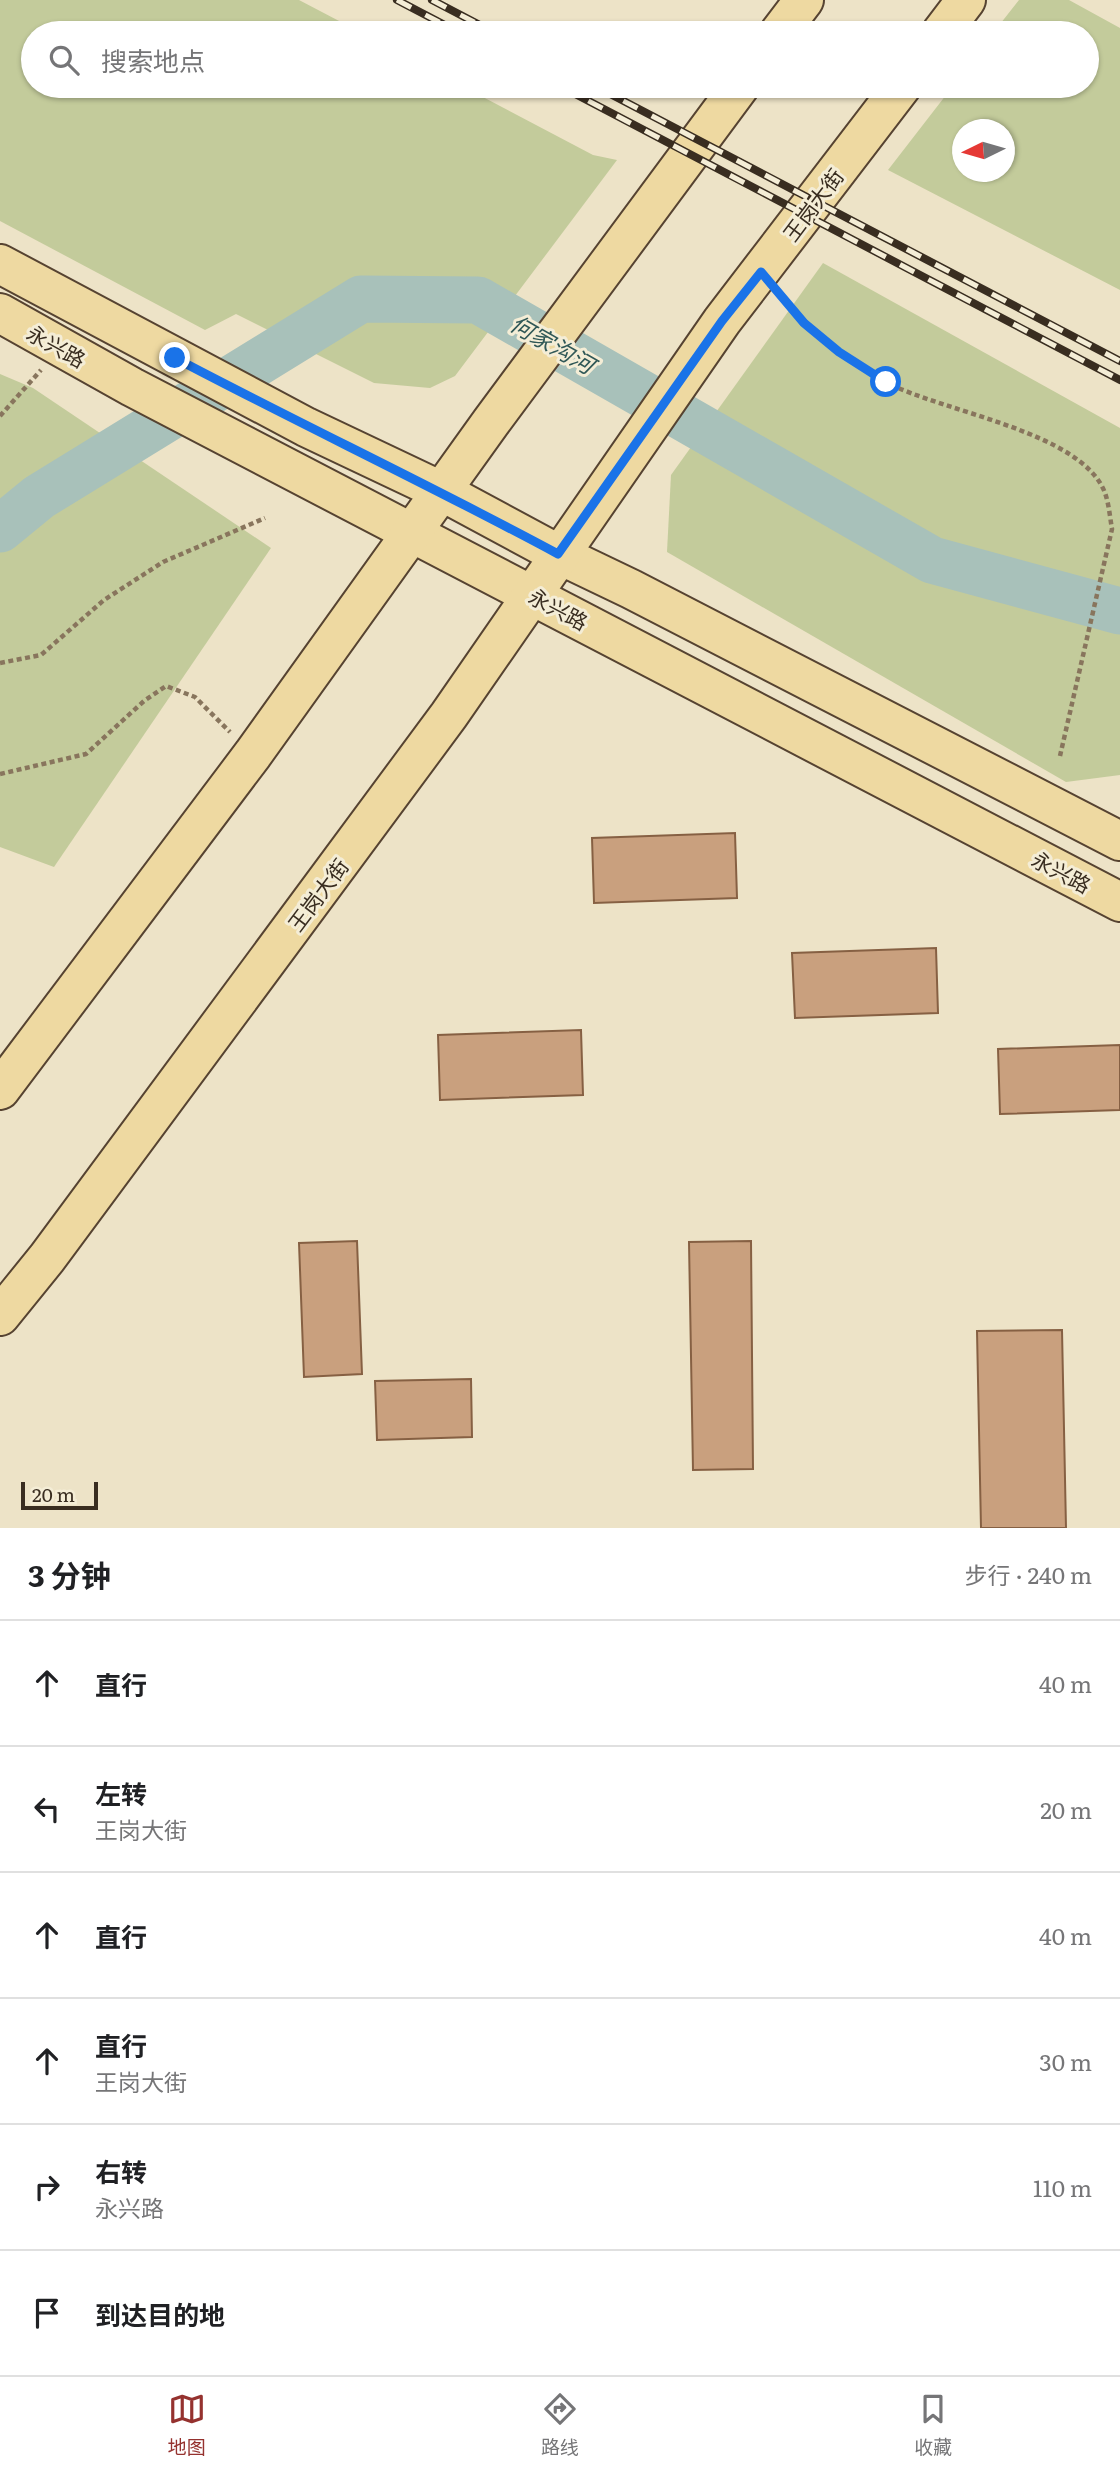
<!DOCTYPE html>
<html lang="zh">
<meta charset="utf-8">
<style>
:root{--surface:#fff;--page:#f2f2f2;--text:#202124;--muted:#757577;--line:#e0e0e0;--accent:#95322f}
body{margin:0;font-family:Literata,"Noto Sans SC",serif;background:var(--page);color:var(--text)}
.compass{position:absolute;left:952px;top:119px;width:63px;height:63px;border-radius:50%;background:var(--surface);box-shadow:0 2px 5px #0004;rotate:265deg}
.scale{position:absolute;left:21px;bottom:18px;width:77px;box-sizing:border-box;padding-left:7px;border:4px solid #392d20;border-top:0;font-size:19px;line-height:24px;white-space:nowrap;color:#392d20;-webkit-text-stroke:5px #f4edd6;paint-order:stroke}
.stop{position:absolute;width:21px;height:21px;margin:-16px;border:5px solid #1a73e8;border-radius:50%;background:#fff}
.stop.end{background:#1a73e8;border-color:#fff;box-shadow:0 2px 7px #0008}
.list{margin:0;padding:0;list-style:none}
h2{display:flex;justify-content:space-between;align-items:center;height:91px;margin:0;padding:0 28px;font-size:30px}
h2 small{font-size:23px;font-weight:400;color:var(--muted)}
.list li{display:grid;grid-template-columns:46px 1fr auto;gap:21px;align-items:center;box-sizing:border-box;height:126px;padding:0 28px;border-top:2px solid var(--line)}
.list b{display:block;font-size:26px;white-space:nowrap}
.list p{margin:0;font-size:23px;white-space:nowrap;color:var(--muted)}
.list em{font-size:23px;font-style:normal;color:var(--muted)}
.icon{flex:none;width:38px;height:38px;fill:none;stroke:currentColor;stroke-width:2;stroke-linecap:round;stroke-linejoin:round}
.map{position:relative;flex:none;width:1120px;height:1528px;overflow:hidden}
.search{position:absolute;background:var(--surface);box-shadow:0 2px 5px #0004;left:21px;right:21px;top:21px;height:77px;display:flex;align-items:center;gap:18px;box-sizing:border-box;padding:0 24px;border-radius:38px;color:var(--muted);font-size:26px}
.sheet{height:847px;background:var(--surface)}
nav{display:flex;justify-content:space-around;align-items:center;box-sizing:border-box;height:98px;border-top:2px solid var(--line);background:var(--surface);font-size:19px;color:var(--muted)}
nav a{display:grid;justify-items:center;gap:4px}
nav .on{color:var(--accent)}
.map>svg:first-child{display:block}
.green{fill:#c3cb9b;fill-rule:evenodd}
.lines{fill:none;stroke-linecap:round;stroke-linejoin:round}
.river{stroke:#a8c1ba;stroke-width:47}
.building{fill:#c9a07e;stroke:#866043;stroke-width:2}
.major-casing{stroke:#564331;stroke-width:42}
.path{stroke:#88755d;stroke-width:4.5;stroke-dasharray:5 3.5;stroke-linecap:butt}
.major{stroke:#eed9a1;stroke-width:38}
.rail-casing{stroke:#392d20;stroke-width:8}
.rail{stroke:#f4edd6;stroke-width:5;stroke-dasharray:16;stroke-linecap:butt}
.route{stroke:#1a73e8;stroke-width:9}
.labels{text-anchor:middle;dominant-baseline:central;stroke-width:6;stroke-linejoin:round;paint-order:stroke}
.street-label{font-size:21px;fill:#392d20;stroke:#f4edd6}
.water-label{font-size:23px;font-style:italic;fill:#305857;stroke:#f4edd6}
</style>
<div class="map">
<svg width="1120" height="1528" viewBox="0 0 1120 1528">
<rect width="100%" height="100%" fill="#ede3c7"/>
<g class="green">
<polygon points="0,0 299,0 362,33 33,33 33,86 462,86 593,155 617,160 455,376 430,388 374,383 236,314 205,330 0,221"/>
<path d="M1019,0h50l51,28v262l-232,-120 65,-84h134v-53h-94zM962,130h42v42h-42z"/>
<polygon points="823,263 1120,428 1120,775 1066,782 667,552 671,475"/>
<polygon points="0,374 33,388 271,548 54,867 0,847"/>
</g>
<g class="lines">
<polyline class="river" points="0,529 39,497 361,299 478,300 932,560 1120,611"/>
</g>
<g class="building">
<polygon points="735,833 737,898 594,903 592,838"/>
<polygon points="936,948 938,1013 795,1018 792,953"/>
<polygon points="581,1030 583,1095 440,1100 438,1035"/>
<polygon points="1120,1045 1120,1110 1000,1114 998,1049"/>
<polygon points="357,1241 362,1374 304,1377 299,1243"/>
<polygon points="751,1241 753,1469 693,1470 689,1242"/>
<polygon points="1062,1330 1066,1528 981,1528 977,1331"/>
<polygon points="471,1379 472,1437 377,1440 375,1381"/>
</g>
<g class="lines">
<g class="major-casing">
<g id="major">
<polyline points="779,33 804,0"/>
<polyline points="941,33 966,0"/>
<polyline points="0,264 306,427 441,491 558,554 631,589 1120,841"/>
<polyline points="0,313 132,387 1120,902"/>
<polyline points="0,1090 253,754 491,422 740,86"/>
<polyline points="0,1316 47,1258 449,715 722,321 902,86"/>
</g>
</g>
<g class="path">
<path d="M780,294c30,36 65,66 106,88 55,30 196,49 219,111 4,11 5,25 7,36l-52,227"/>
<polyline points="0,416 41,370"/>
<polyline points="0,663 41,655 104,600 163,562 265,518"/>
<polyline points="0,774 86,754 144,701 166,686 195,697 230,732"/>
</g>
<use href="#major" class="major"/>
<g class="rail-casing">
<g id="rail">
<polyline points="397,0 460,33"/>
<polyline points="432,0 495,33"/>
<polyline points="560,86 1120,380"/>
<polyline points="595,86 1120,361"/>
</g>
</g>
<use href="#rail" class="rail"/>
</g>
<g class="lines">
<path class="route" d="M175,358c127,67 257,128 383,196l164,-233 39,-49 43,51 35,29 47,30"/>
</g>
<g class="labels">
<g class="street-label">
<text transform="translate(812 204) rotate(-53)">王岗大街</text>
<text transform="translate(57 345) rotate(29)">永兴路</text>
<text transform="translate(559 608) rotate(28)">永兴路</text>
<text transform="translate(1062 871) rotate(28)">永兴路</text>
<text transform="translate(317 894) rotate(-53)">王岗大街</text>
</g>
<g class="water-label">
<text transform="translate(553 343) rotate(30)">何家沟河</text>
</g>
</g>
</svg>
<svg class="compass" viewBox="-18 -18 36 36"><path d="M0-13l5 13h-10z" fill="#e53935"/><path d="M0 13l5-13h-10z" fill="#757577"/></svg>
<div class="scale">20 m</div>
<div class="stop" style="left:886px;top:382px"></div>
<div class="stop end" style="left:175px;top:358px"></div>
<div class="search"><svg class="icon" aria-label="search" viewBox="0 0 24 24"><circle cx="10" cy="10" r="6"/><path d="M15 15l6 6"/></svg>搜索地点</div>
</div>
<section class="sheet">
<h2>3 分钟<small>步行 · 240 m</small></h2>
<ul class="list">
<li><svg class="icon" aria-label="ahead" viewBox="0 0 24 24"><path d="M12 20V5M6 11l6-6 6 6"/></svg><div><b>直行</b></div><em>40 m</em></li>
<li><svg class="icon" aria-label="left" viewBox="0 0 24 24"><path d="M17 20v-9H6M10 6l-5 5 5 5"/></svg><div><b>左转</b><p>王岗大街</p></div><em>20 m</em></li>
<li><svg class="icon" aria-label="ahead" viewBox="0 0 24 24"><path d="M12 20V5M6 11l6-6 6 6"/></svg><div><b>直行</b></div><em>40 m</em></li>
<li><svg class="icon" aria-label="ahead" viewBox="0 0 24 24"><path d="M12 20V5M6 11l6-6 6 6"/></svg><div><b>直行</b><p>王岗大街</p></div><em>30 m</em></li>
<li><svg class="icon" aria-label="right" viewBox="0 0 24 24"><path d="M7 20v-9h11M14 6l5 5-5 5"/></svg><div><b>右转</b><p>永兴路</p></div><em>110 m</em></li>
<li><svg class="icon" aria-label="arrive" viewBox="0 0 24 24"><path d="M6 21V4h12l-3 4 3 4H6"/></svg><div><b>到达目的地</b></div></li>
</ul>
</section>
<nav>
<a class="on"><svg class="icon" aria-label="map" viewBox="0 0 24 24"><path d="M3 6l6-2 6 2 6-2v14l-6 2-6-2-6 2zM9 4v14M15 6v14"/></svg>地图</a>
<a><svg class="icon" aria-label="directions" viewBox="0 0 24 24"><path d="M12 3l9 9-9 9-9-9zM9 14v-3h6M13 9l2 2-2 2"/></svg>路线</a>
<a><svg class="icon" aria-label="saved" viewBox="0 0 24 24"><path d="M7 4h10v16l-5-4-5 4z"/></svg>收藏</a>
</nav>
